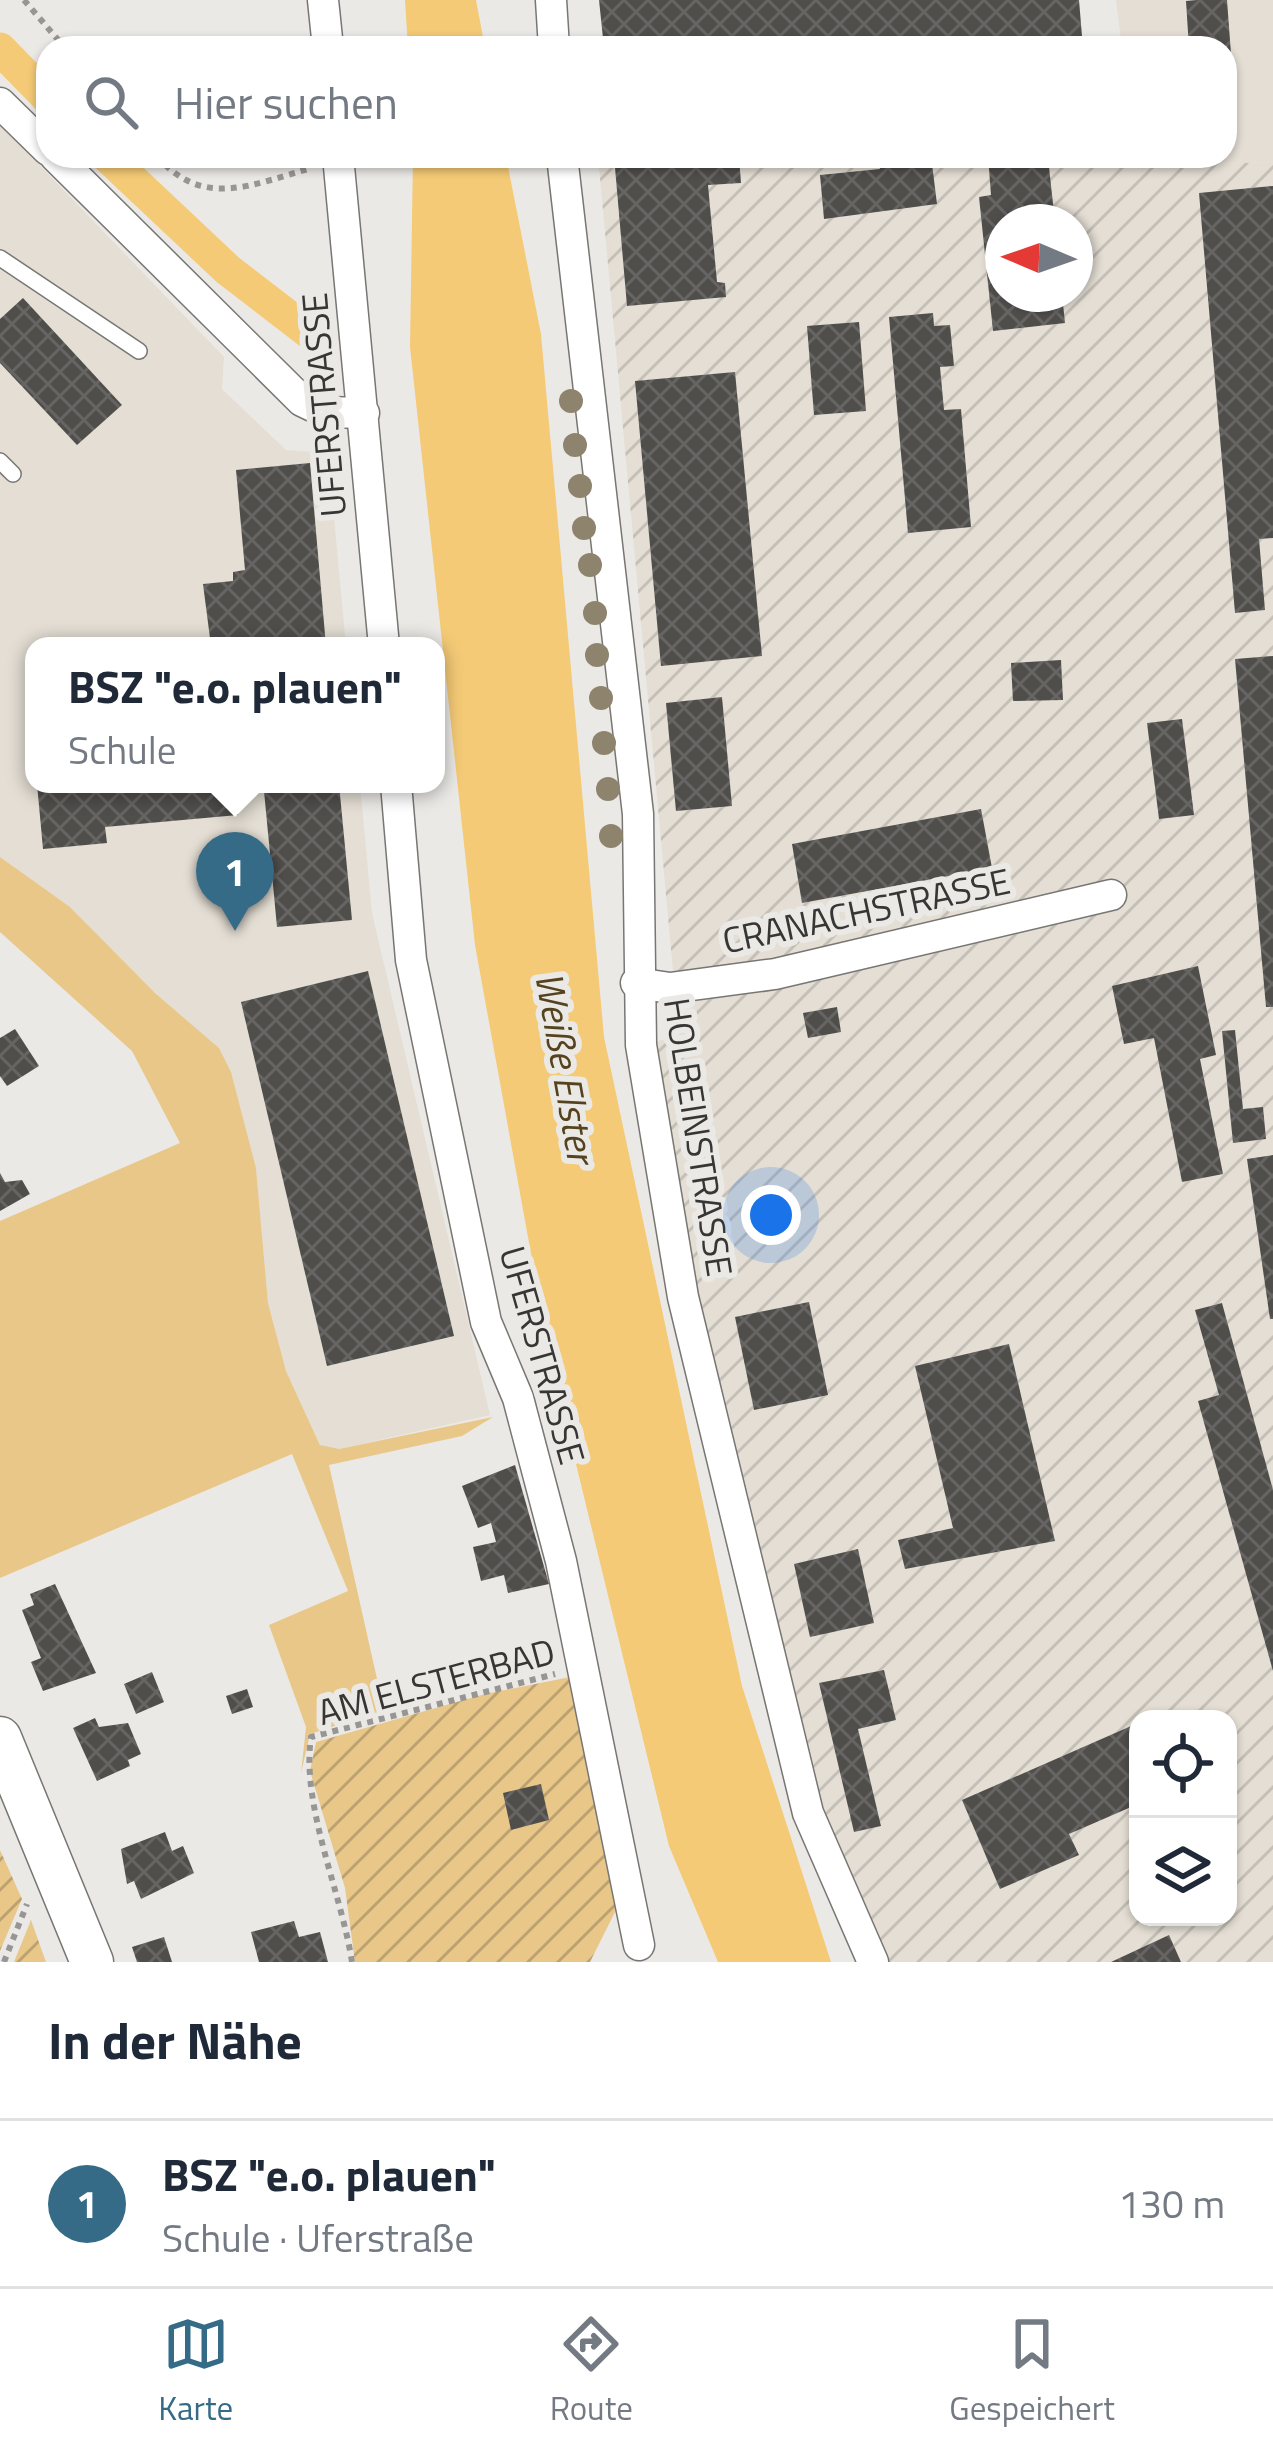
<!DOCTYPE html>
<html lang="de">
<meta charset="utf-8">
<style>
:root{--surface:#fff;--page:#f6f6f7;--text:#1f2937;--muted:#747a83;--line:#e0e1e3;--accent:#356b87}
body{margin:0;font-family:"Titillium Web",sans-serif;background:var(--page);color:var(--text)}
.controls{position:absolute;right:36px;bottom:36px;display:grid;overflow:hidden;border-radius:24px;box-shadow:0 3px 9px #0004}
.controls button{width:108px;height:108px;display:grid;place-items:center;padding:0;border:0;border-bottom:3px solid var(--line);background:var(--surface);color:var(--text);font:60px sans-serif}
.compass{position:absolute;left:985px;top:204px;width:108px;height:108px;border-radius:50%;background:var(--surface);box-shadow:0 3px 9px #0004;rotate:272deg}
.you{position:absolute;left:771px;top:1215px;width:42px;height:42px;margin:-30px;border:9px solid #fff;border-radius:50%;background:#1a73e8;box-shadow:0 0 0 18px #1a73e833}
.badge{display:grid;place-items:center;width:78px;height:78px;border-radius:50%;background:var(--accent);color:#fff;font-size:39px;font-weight:700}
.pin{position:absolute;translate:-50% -99px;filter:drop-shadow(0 3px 6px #0008)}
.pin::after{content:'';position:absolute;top:63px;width:42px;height:36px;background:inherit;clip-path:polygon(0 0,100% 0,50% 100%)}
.popup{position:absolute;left:25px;top:637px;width:420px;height:156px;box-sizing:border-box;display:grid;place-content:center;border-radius:24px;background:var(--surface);filter:drop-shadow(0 3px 9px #0005);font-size:39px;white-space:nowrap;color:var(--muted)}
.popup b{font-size:45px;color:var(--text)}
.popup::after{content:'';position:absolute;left:50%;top:100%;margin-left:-24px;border:24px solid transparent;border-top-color:var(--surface)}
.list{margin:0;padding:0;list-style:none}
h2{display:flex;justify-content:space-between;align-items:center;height:156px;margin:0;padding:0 48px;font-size:51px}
h2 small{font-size:39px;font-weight:400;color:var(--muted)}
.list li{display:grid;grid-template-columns:78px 1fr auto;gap:36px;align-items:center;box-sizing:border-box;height:168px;padding:0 48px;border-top:3px solid var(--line)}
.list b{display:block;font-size:45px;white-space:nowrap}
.list p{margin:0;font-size:39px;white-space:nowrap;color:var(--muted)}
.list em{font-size:39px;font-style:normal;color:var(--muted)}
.icon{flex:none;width:66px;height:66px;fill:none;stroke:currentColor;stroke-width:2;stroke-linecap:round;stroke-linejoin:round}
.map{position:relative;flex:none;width:1273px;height:1962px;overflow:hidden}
.search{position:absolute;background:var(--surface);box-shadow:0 3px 9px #0004;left:36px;right:36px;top:36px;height:132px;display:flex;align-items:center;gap:30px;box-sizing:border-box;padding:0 42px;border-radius:36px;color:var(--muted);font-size:45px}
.sheet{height:324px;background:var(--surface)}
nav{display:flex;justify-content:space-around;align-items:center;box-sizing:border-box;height:168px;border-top:3px solid var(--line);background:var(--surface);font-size:33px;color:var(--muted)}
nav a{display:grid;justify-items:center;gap:6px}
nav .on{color:var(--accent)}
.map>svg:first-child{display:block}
.built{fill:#e4ded4}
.industrial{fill:url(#industrial-furrows);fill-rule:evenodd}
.grass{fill:#e8c789}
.garden{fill:url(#garden-furrows)}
.water{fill:#f4ca76}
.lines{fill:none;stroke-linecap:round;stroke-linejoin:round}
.canal{stroke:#f4ca76;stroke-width:33}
.building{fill:url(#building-cross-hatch)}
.service-casing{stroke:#787673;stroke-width:18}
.minor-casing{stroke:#787673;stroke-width:33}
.secondary-casing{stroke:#787673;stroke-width:45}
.path{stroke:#979694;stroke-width:6;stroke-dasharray:6 6;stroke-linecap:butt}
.service{stroke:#fff;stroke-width:15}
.minor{stroke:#fff;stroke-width:30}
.secondary{stroke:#fff;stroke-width:42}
.tree{fill:#8e836d}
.labels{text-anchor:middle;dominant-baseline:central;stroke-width:12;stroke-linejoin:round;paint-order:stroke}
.street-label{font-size:36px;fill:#373635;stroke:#ebe9e6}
.water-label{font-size:39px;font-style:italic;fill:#55431f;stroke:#ebe9e6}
</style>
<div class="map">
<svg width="1273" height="1962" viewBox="0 0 1273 1962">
<defs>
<pattern id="industrial-furrows" width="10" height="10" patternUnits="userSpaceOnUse" patternTransform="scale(3)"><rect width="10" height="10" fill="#e4ded4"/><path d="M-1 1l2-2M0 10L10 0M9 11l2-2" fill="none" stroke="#c4bfb7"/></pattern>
<pattern id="garden-furrows" width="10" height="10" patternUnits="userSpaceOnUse" patternTransform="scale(3)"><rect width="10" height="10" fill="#e8c789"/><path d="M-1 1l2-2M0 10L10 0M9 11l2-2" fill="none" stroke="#bda271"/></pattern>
<pattern id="building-cross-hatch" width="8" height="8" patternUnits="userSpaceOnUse" patternTransform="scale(3)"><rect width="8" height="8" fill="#504e4b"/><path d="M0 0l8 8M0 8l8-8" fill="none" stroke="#676563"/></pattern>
</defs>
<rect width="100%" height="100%" fill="#ebe9e6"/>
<g class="built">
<polygon points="1116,0 1273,0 1273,162 1137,167 1135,156 1225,156 1225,48 1122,48"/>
<polygon points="0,124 224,357 222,389 286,450 328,453 346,646 34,646 34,784 360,784 372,913 490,1415 339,1449 321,1446 286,1371 268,1303 256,1168 231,1073 219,1048 155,993 70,907 0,857"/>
</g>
<path class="industrial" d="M598,156h537l2,11 136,-5v1800h-392l-52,-130 -74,-260 -56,-266 -45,-264 25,-6zM1003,222h72v72h-72zM1138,1719h90v198h-90z"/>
<polygon class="grass" points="0,857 70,907 155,993 219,1048 231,1072 256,1168 268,1303 286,1371 320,1445 339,1449 493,1417 462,1436 329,1465 384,1710 310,1734 301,1773 306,1727 269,1625 348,1591 292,1454 0,1578 0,1221 180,1143 132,1051 0,932"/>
<g class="garden">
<polygon points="570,1677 623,1896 590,1962 355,1962 345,1888 310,1771 316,1742 485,1694"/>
<polygon points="0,1850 22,1899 0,1951"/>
<polygon points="31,1920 46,1962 14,1962"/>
</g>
<g class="water">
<polygon points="405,0 476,0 485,48 408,48"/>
<polygon points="413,156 506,156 541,334 604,1037 742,1686 831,1962 718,1962 669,1846 549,1353 475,945 410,347"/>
</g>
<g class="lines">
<g class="canal">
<polyline points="0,49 48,98"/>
<polyline points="107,156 228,270 319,340"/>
</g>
</g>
<g class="building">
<polygon points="599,0 1079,0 1083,48 604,48"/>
<polygon points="1197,0 1227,0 1234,94 1225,95 1225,48 1189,48 1186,1"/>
<polygon points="614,156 739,156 741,183 708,185 717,282 725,283 726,297 627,306"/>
<polygon points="880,156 931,156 937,204 824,219 820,175 880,169"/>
<polygon points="988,156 1093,156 1094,162 1049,167 1055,222 1003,222 1003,294 1062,294 1065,323 993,331 979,197 991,195"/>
<polygon points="1273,186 1273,538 1259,539 1265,610 1235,613 1199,193"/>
<polygon points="23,298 122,405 77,445 0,363 0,319"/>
<polygon points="933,313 934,326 950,325 954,366 940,367 944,410 961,409 971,527 908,533 889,317"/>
<polygon points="859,322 866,411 814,415 807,326"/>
<polygon points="735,372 762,656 661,666 635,381"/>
<polygon points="310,463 326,646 211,646 203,584 233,581 233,572 245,570 236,470"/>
<polygon points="1273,656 1273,1007 1266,1007 1235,659"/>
<polygon points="1061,660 1063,700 1013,701 1011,663"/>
<polygon points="722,697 732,806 676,811 666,703"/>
<polygon points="1182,719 1194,815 1159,819 1147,723"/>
<polygon points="37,784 339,784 352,920 277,927 264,791 237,793 238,815 105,827 107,843 43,849"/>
<polygon points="981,809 992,868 802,903 792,844"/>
<polygon points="1198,966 1216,1055 1200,1059 1223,1174 1182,1182 1154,1038 1124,1044 1112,986"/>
<polygon points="368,971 454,1336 327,1366 241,1002"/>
<polygon points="837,1007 841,1032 808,1038 803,1013"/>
<polygon points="15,1029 39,1066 7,1086 0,1076 0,1038"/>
<polygon points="1235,1030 1243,1109 1263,1107 1266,1139 1233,1143 1222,1031"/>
<polygon points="1273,1155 1273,1319 1270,1319 1247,1159"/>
<polygon points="0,1173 5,1182 22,1180 30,1194 0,1211"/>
<polygon points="809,1302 828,1395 754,1410 735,1317"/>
<polygon points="1222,1303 1273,1490 1273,1671 1198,1401 1219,1395 1195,1310"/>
<polygon points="1009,1344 1055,1541 905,1569 898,1540 953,1528 915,1366"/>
<polygon points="515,1465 549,1584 508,1593 504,1575 481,1581 473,1547 496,1542 491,1523 478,1528 462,1486"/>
<polygon points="858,1549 874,1623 810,1637 794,1564"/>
<polygon points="55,1584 96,1673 43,1691 31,1662 41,1658 22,1610 34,1605 30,1594"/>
<polygon points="884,1670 896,1720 858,1729 881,1826 854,1832 819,1683"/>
<polygon points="152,1672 164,1702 136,1714 124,1684"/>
<polygon points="247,1689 253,1707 232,1714 226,1696"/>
<polygon points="95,1718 99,1727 128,1723 141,1754 128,1760 130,1766 97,1781 73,1728"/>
<polygon points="1138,1723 1138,1804 1069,1834 1079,1855 1000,1889 962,1800"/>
<polygon points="541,1784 549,1820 511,1830 503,1793"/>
<polygon points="165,1832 172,1851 183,1846 194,1873 141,1899 134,1881 127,1884 121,1849"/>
<polygon points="294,1921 299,1937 320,1932 328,1962 259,1962 251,1932"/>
<polygon points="1169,1935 1181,1962 1111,1962"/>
<polygon points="164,1937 172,1962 137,1962 132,1947"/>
</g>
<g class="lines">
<g class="service-casing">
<g id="service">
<polyline points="0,258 139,351"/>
<polyline points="0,461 13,474"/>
</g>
</g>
<g class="minor-casing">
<g id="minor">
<polyline points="323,0 328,48"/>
<polyline points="551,0 554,48"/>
<polyline points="0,103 48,150"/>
<polyline points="55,156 302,401 325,412 364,413"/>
<polyline points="338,156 384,646"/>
<polyline points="562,156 638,814 641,1045 683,1297 808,1813 873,1962"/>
<polyline points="396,784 411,960 486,1322 518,1398 561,1561 639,1945"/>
<polyline points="636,983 670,988 775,974 1111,895"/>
</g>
</g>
<g class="secondary-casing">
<polyline id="secondary" points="0,1738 92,1962"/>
</g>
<g class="path">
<polyline points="24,0 65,48"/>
<path d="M157,156c46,54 96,28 155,12"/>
<polyline points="4,1962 27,1904"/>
<path d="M352,1962c-11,-71 -51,-156 -41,-225l244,-63"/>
</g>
<use href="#service" class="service"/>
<use href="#minor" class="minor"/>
<use href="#secondary" class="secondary"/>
</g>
<g class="tree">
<circle cx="571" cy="401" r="12"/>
<circle cx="575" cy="445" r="12"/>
<circle cx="580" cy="486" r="12"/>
<circle cx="584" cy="528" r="12"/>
<circle cx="590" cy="565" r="12"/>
<circle cx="595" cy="613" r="12"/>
<circle cx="597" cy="655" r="12"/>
<circle cx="601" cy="698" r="12"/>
<circle cx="604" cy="743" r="12"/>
<circle cx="608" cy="789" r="12"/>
<circle cx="611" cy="836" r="12"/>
</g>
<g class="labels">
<g class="street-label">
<text transform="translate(323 405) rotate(-95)">UFERSTRASSE</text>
<text transform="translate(866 910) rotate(-12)">CRANACHSTRASSE</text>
<text transform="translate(699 1137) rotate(81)">HOLBEINSTRASSE</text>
<text transform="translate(543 1355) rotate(74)">UFERSTRASSE</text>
<text transform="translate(436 1681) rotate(-15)">AM ELSTERBAD</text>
</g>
<g class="water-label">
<text transform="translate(566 1067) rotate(80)">Weiße Elster</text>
</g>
</g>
</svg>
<div class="controls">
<button><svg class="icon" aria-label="locate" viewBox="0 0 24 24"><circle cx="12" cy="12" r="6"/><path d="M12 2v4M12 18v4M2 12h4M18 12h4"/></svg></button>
<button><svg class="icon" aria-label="layers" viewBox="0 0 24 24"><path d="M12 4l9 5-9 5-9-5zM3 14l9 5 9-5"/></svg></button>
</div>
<svg class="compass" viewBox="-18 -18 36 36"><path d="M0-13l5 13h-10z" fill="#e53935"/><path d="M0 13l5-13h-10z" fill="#747a83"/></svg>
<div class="you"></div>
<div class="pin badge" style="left:235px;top:931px">1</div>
<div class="popup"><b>BSZ &quot;e.o. plauen&quot;</b>Schule</div>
<div class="search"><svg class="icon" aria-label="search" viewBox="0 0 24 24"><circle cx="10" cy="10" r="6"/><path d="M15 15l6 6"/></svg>Hier suchen</div>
</div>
<section class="sheet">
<h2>In der Nähe<small></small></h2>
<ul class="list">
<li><span class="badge">1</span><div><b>BSZ &quot;e.o. plauen&quot;</b><p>Schule · Uferstraße</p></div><em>130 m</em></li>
</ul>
</section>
<nav>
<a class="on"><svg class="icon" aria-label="map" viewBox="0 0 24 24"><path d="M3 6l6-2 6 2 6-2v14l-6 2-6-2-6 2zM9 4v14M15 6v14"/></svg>Karte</a>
<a><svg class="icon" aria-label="directions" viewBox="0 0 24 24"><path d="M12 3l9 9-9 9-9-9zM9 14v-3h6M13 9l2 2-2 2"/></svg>Route</a>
<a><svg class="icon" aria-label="saved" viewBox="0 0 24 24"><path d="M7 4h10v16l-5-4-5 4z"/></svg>Gespeichert</a>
</nav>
